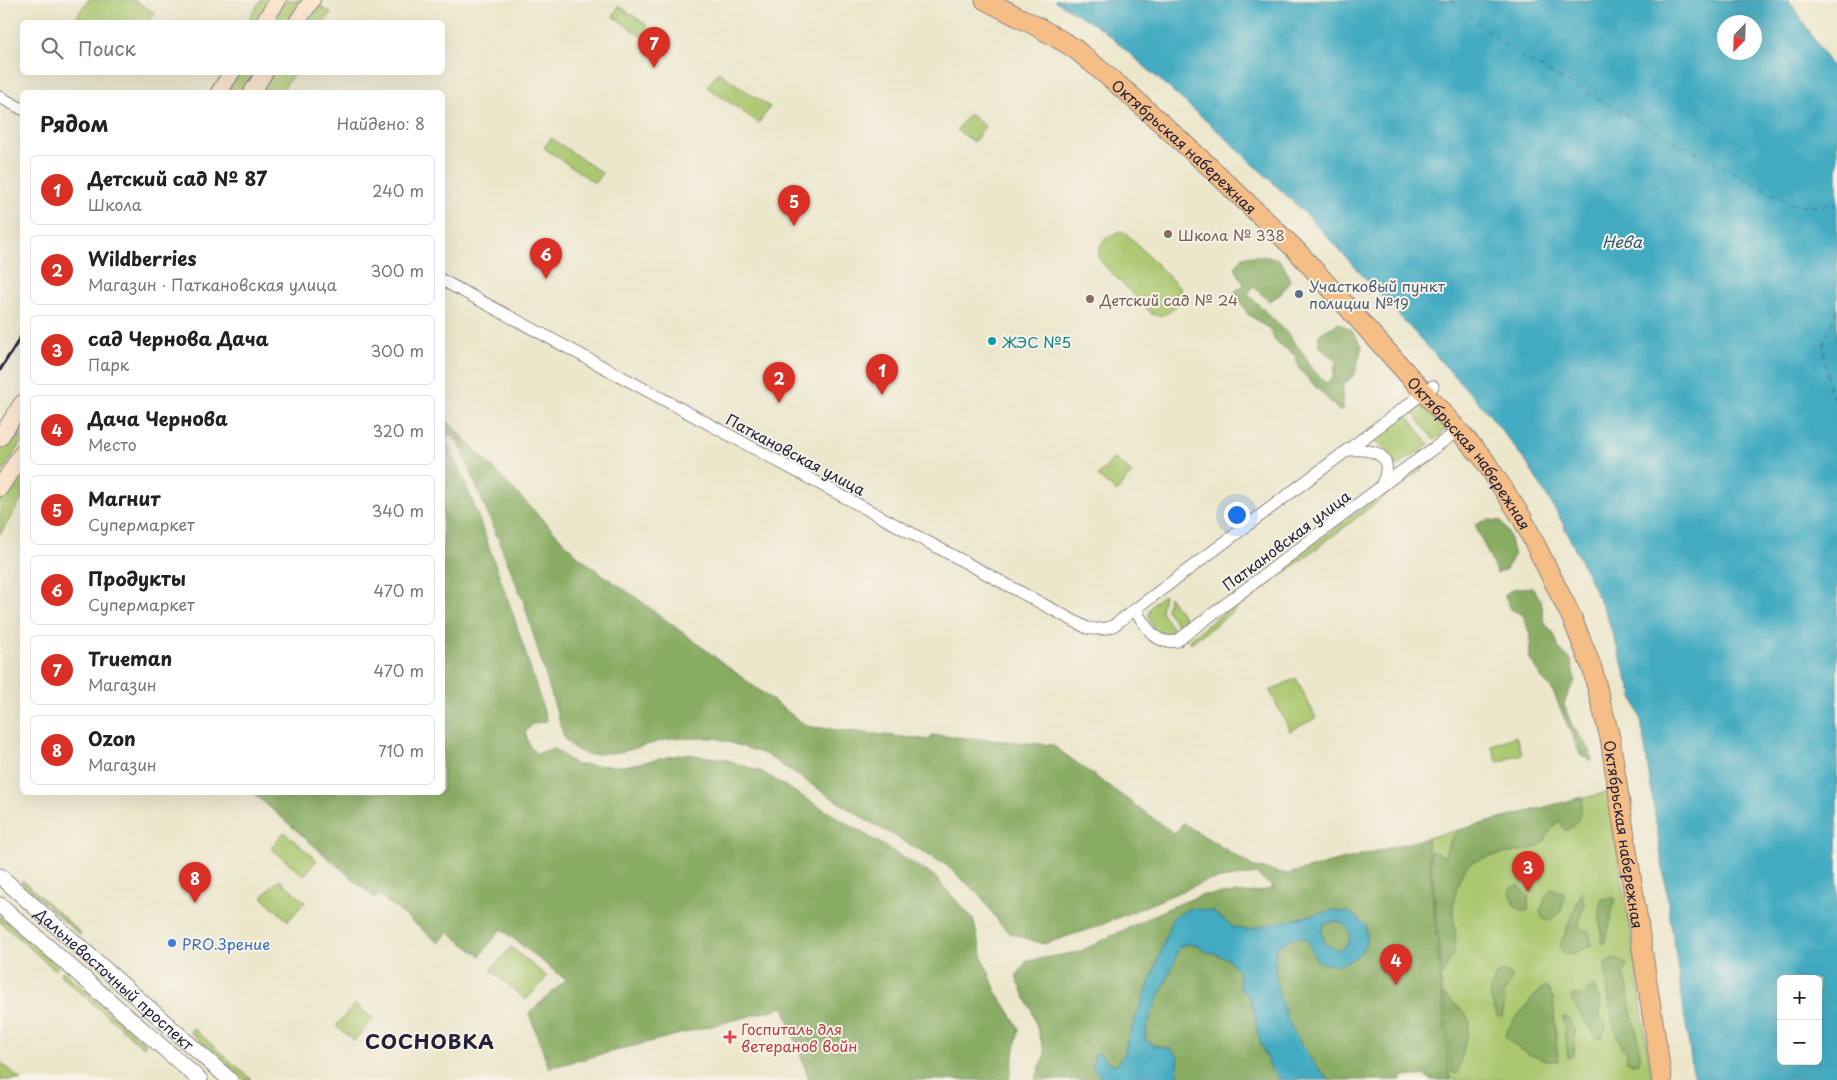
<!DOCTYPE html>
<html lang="ru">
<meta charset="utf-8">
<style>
:root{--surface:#fff;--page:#f6f6f6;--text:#222;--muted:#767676;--line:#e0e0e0;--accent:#d93025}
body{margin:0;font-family:"Playpen Sans",sans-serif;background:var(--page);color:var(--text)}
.controls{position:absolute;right:15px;bottom:15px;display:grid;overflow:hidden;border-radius:8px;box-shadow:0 5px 20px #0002}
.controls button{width:45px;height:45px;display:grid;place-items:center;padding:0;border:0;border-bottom:1px solid var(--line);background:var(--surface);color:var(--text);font:25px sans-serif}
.compass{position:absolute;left:1717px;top:15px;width:45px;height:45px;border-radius:50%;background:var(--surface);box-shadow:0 5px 20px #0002;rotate:203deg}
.you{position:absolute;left:1236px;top:514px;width:18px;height:18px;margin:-12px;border:4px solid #fff;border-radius:50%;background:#1a73e8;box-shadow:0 0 0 8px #1a73e833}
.badge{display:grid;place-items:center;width:32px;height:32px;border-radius:50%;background:var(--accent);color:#fff;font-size:16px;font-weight:700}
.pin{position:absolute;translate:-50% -41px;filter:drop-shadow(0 1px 2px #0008)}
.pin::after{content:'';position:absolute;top:26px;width:18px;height:15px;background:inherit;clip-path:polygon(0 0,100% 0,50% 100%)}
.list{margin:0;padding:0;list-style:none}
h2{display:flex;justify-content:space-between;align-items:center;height:65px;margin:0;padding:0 20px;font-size:21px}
h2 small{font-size:16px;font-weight:400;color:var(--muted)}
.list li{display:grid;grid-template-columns:32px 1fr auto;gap:15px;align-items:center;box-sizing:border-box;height:70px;margin:0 10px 10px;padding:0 10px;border:1px solid var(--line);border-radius:8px}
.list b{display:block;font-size:19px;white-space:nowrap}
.list p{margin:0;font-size:16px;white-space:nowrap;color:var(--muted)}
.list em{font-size:16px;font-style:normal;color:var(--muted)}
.icon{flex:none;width:28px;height:28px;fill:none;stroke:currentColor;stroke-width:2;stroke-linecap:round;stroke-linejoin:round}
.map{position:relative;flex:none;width:1837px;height:1080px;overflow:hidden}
.search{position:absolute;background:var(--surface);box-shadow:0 5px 20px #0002;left:20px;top:20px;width:425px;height:55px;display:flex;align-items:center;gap:12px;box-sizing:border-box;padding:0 18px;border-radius:8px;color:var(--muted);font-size:19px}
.panel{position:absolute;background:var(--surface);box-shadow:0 5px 20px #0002;left:20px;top:90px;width:425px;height:705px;border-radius:8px}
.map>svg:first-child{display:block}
.green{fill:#abc86f;stroke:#667555}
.forest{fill:#88ac62;stroke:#55674e}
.water{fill:#42abc1;stroke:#32667e;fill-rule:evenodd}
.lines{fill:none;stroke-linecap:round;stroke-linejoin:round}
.ferry{stroke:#2f5971;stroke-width:1;stroke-dasharray:6 5;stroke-linecap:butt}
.minor-casing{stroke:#878483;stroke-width:13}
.tertiary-casing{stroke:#878483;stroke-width:17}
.secondary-casing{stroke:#878483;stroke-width:18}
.primary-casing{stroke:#878483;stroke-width:21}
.minor{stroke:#fff;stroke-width:11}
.tertiary{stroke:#fff;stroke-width:15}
.secondary{stroke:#fbe5cf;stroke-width:16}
.primary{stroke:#f6be87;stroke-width:19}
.rail{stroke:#22223b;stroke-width:3}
.education-dot{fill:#8d6e63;stroke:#f7f3e8;stroke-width:2}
.service-dot{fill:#5c6f8a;stroke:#f7f3e8;stroke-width:2}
.culture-dot{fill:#0f9aa8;stroke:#f7f3e8;stroke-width:2}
.shop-dot{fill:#3f7fe0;stroke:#f7f3e8;stroke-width:2}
.health-dot{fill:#e0444e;stroke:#f7f3e8;stroke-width:2}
.labels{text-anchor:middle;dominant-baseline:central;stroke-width:4;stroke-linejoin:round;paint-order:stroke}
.street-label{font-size:15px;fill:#22223b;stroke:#f7f3e8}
.education-label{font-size:15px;fill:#785e54;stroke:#f7f3e8;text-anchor:start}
.service-label{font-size:15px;fill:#4e5e75;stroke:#f7f3e8;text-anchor:start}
.culture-label{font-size:15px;fill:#0d838f;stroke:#f7f3e8;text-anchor:start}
.shop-label{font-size:15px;fill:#366cbe;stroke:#f7f3e8;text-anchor:start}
.health-label{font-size:15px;fill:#be3a42;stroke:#f7f3e8;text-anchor:start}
.water-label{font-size:16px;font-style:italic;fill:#2f5971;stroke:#f7f3e8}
.district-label{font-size:20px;font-weight:bold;letter-spacing:1px;fill:#22223b;stroke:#f7f3e8}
</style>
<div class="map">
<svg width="1837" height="1080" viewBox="0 0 1837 1080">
<rect width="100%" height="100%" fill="#f7f3e8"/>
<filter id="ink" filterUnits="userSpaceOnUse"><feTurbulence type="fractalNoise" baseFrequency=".02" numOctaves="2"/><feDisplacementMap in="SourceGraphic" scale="10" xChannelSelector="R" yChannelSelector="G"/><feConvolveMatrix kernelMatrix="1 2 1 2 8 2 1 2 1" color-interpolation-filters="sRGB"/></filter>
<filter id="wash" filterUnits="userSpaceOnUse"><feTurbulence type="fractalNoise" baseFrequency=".0096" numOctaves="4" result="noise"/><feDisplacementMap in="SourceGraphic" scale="20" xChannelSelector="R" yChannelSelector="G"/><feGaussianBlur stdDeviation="1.12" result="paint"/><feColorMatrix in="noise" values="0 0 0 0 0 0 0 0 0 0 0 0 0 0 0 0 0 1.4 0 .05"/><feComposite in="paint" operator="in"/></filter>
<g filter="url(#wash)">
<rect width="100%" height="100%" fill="#ece6cb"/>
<g class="green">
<polygon points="88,0 134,0 155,13 149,22 73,22"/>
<polygon points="261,0 270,0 256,22 247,22"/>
<polygon points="286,0 304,0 290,22 271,22"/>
<polygon points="317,5 331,13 325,22 306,22"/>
<polygon points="619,6 648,26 641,36 613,16"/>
<polygon points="718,72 770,107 759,123 707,87"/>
<polygon points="240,73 258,73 245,92 227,92"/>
<polygon points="273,73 294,73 281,92 260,92"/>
<polygon points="969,114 985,126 974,142 957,130"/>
<polygon points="551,138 602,173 595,183 544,148"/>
<path d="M1119,232h6l55,56c4,16 -12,30 -27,27l-52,-53c-7,-15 4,-26 18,-30z"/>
<polygon points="1422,403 1446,427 1441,435 1434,440 1410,409"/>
<path d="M1405,413l24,31 -33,23c-9,-9 -3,-19 -22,-25l-1,-4z"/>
<polygon points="22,416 22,441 0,476 0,452"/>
<polygon points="1436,453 1439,456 1401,485 1399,480"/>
<polygon points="1114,458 1132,473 1116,492 1098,476"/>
<polygon points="22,466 22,499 0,534 0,500"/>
<polygon points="1390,487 1393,490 1279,577 1277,574 1277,572"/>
<polygon points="1268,579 1272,582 1191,643 1189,639"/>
<path d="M1164,595l-3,16 15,23c-15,3 -32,-8 -26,-25 3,-6 9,-11 14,-14z"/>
<polygon points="1169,596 1189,624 1181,630 1166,610"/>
<polygon points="1296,678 1316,718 1290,731 1270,691"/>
<polygon points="1516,736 1522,754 1498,762 1491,745"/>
<polygon points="1608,792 1633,945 1652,1080 1450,1080 1427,838"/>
<polygon points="284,832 317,860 304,876 271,848"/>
<polygon points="279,879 305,902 288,921 262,897"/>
<polygon points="22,880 81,933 80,935 21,883"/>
<polygon points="0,916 58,966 55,970 0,922"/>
<polygon points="511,947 547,977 526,1000 491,970"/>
<polygon points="63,971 146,1044 143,1047 60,975"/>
<polygon points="355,1004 373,1019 354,1041 336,1026"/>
<polygon points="193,1028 252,1080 244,1080 190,1032"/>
<polygon points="0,1062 21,1080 0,1080"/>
</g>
<g class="forest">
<path d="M1254,256c26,1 26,0 36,24l-9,14 -12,7 -16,-15 -5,8 37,37 17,21 8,14 16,17 7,-5 3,-17 -17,-15v-12l20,-11 12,7 11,16 -7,28 -12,11 -1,15 2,9 -5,2 -40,-42 -4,-14 -20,-14 -6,-12 -21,-15 -14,-22 10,-7 -9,-17 8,-11z"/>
<path d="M443,417l136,140 25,19 30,20 170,128 8,3 118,13 2,-5 120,10 123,89 8,-11 71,44 34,7 139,-36 23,242h-18l-8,-5 -23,2v3h-72c-28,-29 -53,-72 -55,-113 0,-7 1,-13 2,-20l16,-9h14l11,20 42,-5 -8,-40 -105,17 -13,-3 -21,-16 -40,8 -16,47 -28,72 -4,17 -8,10 -8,-3 -8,-9 -1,21 4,6h-68l10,-26 -13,-43 -16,-34 11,-16 52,-9 94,-46 29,-11 55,-3 17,-4 -18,-14 -50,7 -110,46 -52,17 -35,-11 -8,-8 -21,-30 -34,-30 -80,-45 -101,-66 -49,-16h-44l-51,14 -34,3 -13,-7 -9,-8 -42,-140 -62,-152 -10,-14 -5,6 26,60 42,117 33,104 -15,3 -7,9 5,14 7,7 16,-6 23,17 48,1 60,-12 40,5 38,13 172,104 39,43 11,43 12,29 23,37 -10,52h-200l-25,-73 -235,61 -20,-55 37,-33 -65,-51 -21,27 -32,-24 -9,11 -60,-48 -3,4 -123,-106 189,-1z"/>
<polygon points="1488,520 1501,521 1509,535 1514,556 1506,569 1497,574 1475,524"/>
<polygon points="1532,587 1541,600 1544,622 1554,634 1559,649 1571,660 1575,681 1569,692 1564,704 1572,725 1590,750 1592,761 1581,756 1552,689 1542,679 1529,657 1531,637 1523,615 1511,609 1504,595 1513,589"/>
<path d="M1583,797c-2,14 -3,27 -17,34l-7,-10c-10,7 -13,22 -22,26 -18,6 -57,7 -70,19 -8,8 -14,33 -14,44 0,11 4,22 2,34 -1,11 -9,22 -13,32l-12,-125 14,5 8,-19 7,-7z"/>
<polygon points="1518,885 1529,898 1528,910 1521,911 1514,905 1509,889"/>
<polygon points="1552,889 1562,892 1565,897 1561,911 1551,920 1543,919 1540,912 1546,896"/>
<polygon points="1582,891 1584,903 1578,928 1589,932 1592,945 1574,953 1563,954 1560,946"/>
<polygon points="1615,897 1606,942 1602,944 1599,908 1602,899"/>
<polygon points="1337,921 1345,925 1351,935 1347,945 1339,950 1325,944 1321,930 1326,923"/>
<path d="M1186,944l11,1 10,7 7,1 14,6 10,12 2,17 9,9 5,15 6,30 11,27 9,11h-100l-10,-32 -15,-2 -10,-6c3,-32 27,-62 34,-93z"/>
<path d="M1619,959l8,6 -4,11c8,15 4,16 7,30 4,19 12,37 9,57l-7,1 -6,-3 1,-8c-16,-19 -20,-63 -22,-87l5,-6z"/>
<polygon points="1501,971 1508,973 1512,978 1504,994 1505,1002 1502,1017 1497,1016 1490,996 1495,976"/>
<path d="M1594,984c1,6 3,10 5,16 4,9 -4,14 6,23v6l-4,9 -6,-1 -24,-38 1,-5 11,2z"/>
<path d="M1546,986l7,12 5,63c-24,-2 -37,-8 -53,-25l6,-12 29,-34z"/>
<polygon points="1444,995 1466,1014 1470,1024 1457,1074 1452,1072"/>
<polygon points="1563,1017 1568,1018 1575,1030 1574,1055 1568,1058"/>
</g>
<g class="water">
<path d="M1054,0h735l48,75v1005h-143l-53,-360 -35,-106 -47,-98 -33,-54 -37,-48 -178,-195 -83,-79 -126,-111zM1724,22h30v30h-30zM1781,979h37v82h-37z"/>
<path d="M1190,908l22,3 21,16 13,3 87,-20 18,3 15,13c0,5 1,12 0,16 -5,19 -34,30 -49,17 -5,-5 -8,-16 -11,-21h-14l-16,10c-6,48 19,97 53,132h-49l-9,-11 -11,-27 -6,-30 -5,-15 -9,-9 -2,-17 -10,-12 -14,-6 -7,-1 -10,-7 -11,-1 -7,3c-7,31 -31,61 -34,93l10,6 15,2 9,10 -2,15 3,7h-16l-1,-2 -15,-2 -14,1 -7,3h-24l-11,-13 3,-12 5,-2 8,9 8,3 8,-10 4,-17 28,-72 16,-48zM1337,921l8,4 6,10 -4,10 -8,5 -14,-6 -4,-13 5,-8z"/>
</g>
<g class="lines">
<g class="ferry">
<polyline points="1451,0 1519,56 1794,205 1837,205"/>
<polyline points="1837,309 1823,346 1829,389 1837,405"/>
</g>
</g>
</g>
<g filter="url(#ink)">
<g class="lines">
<g class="minor-casing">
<g id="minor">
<polyline points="0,97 22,109"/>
<path d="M442,280l645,348c10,2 17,2 26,-2l320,-240"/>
<path d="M1347,450c27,-2 50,4 34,36"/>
<path d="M1135,610c12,17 19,35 42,31l214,-162 68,-49"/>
</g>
</g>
<g class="tertiary-casing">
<g id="tertiary">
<path id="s1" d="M0,876l230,204"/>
<polyline points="0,905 200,1080"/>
</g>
</g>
<g class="secondary-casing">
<g id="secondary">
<polyline points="264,22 278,0"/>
<polyline points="297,22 312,0"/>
<polyline points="219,92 232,72"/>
<polyline points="252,92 265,72"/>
<polyline points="0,438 22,403"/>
<polyline points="0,488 22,453"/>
</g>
</g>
<g class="primary-casing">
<g id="primary">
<path id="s2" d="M985,0l53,27 36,21 55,46 84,76 83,80 187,208 39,60 50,100 20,50 18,70 52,342"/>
</g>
</g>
<use href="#minor" class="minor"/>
<use href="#tertiary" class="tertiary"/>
<use href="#secondary" class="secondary"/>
<use href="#primary" class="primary"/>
<polyline class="rail" points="0,370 22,335"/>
</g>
</g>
<g class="education-dot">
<circle cx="1168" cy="234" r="5"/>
<circle cx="1090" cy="299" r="5"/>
</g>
<circle class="service-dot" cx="1299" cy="294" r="5"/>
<circle class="culture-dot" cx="992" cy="341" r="5"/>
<circle class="shop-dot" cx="172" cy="943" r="5"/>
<path class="health-dot" d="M727.5 1029.5h5v5h5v5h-5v5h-5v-5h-5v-5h5z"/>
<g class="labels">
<g class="street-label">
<text stroke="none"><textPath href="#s2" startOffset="249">Октябрьская набережная</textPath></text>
<text stroke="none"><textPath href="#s2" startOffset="669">Октябрьская набережная</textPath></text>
<text transform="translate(796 454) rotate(28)">Паткановская улица</text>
<text transform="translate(1286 540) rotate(-37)">Паткановская улица</text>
<text stroke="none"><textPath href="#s2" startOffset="1088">Октябрьская набережная</textPath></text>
<text stroke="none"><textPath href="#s1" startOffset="154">Дальневосточный проспект</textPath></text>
</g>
<g class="education-label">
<text x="1178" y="234">Школа № 338</text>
<text x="1100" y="299">Детский сад № 24</text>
</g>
<g class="service-label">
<text x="1309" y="285">Участковый пункт<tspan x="1309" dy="17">полиции №19</tspan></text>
</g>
<g class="culture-label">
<text x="1002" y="341">ЖЭС №5</text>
</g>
<g class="shop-label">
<text x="182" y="943">PRO.Зрение</text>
</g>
<g class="health-label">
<text x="741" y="1028">Госпиталь для<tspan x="741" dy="17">ветеранов войн</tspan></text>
</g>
<g class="water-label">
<text x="1622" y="241">Нева</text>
</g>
<g class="district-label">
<text x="430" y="1041">СОСНОВКА</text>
</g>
</g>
</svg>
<div class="controls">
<button>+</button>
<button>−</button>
</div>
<svg class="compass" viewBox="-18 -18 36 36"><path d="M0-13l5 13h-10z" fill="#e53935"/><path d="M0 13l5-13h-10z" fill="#767676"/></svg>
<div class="you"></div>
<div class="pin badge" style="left:882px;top:395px">1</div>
<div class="pin badge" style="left:779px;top:403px">2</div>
<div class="pin badge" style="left:1528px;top:892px">3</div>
<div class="pin badge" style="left:1396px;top:985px">4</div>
<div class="pin badge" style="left:794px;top:226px">5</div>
<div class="pin badge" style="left:546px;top:279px">6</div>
<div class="pin badge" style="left:654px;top:68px">7</div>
<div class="pin badge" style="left:195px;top:903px">8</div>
<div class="search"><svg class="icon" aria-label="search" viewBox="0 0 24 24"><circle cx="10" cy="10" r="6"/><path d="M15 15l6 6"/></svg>Поиск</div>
<section class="panel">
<h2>Рядом<small>Найдено: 8</small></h2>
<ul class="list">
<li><span class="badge">1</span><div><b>Детский сад № 87</b><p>Школа</p></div><em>240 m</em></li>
<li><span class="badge">2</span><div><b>Wildberries</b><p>Магазин · Паткановская улица</p></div><em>300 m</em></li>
<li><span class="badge">3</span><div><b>сад Чернова Дача</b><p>Парк</p></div><em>300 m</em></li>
<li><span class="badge">4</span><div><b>Дача Чернова</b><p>Место</p></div><em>320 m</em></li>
<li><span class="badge">5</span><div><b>Магнит</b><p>Супермаркет</p></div><em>340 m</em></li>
<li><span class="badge">6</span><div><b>Продукты</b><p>Супермаркет</p></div><em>470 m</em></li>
<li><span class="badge">7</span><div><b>Trueman</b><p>Магазин</p></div><em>470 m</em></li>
<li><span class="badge">8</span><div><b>Ozon</b><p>Магазин</p></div><em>710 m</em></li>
</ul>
</section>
</div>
